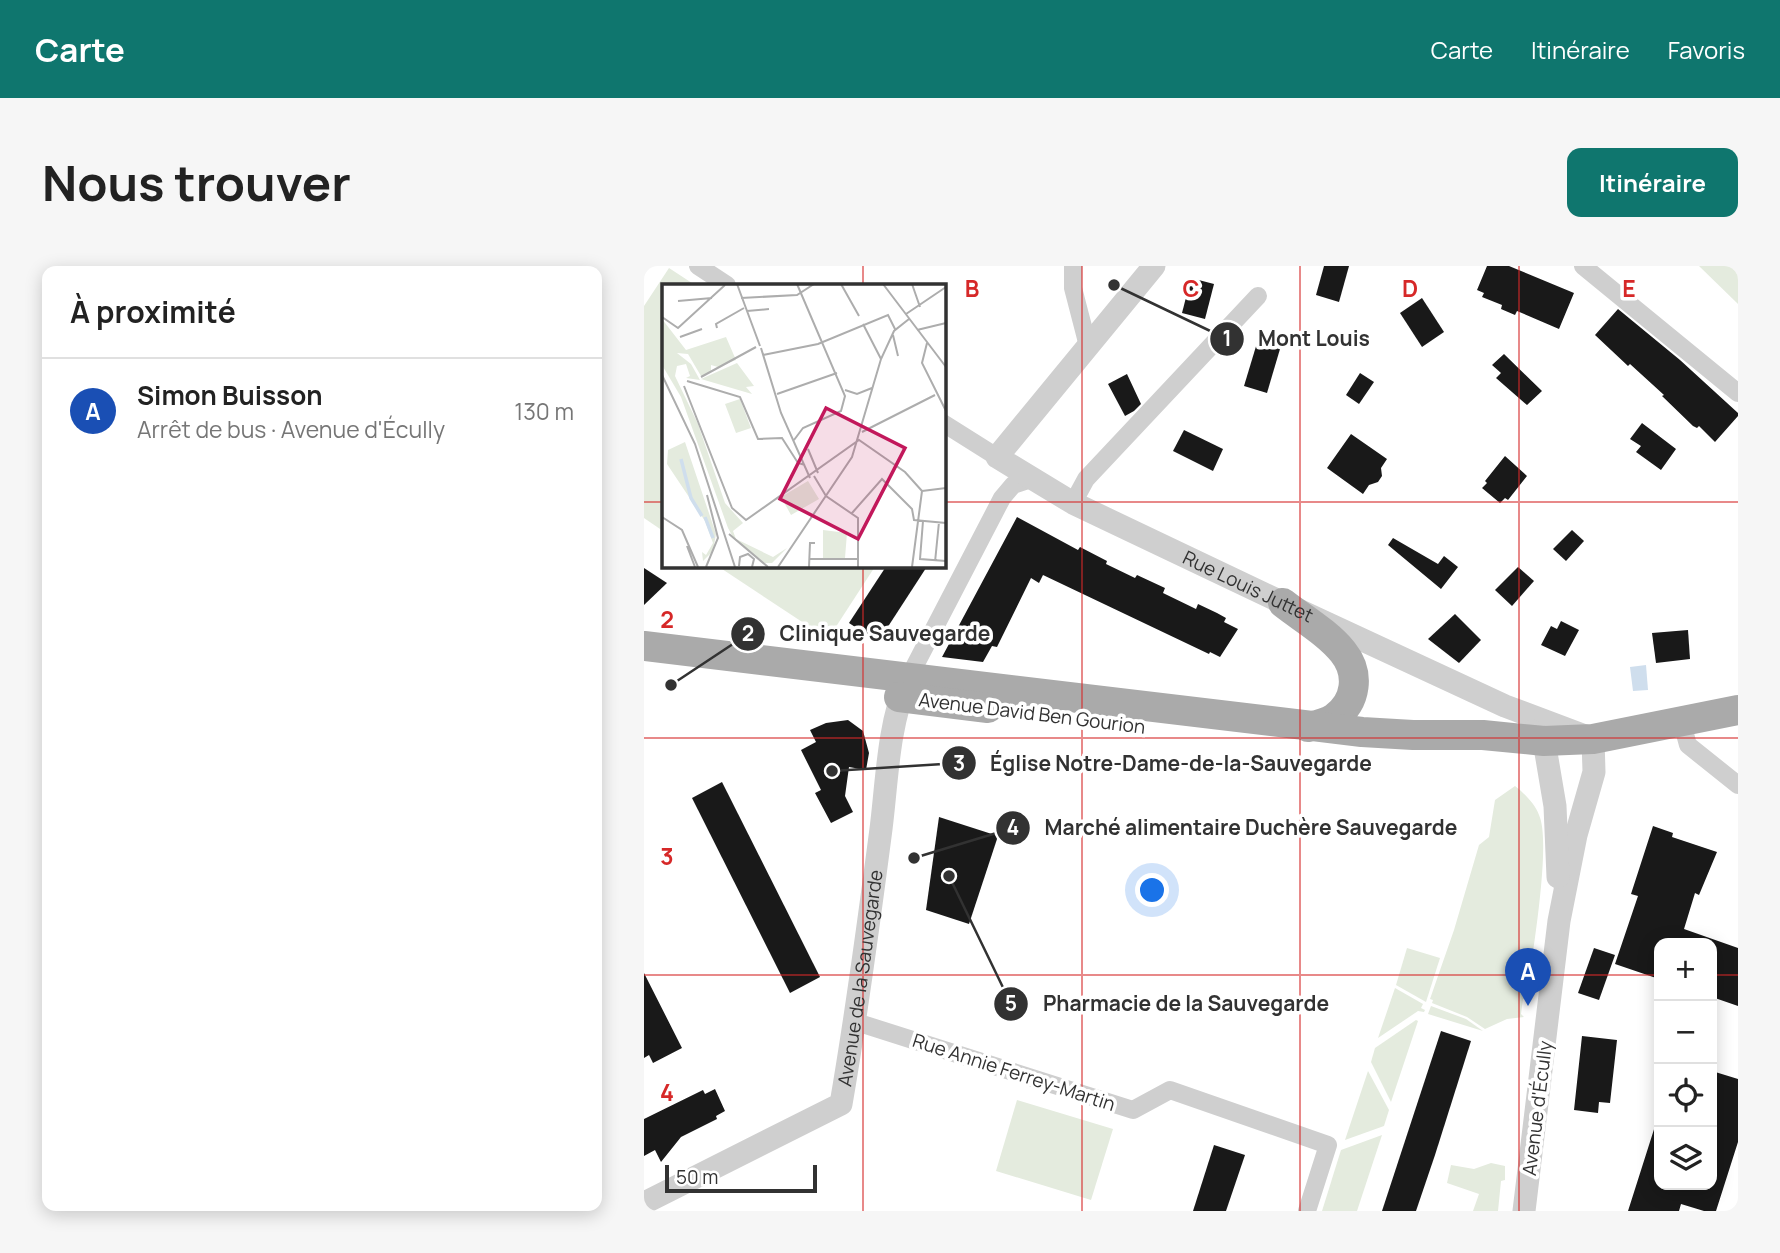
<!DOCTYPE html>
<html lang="fr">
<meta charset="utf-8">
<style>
:root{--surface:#fff;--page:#f6f6f6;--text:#222;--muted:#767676;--line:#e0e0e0;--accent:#0f766e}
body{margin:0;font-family:Manrope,sans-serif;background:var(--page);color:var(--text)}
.controls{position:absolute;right:21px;bottom:21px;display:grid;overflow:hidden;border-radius:14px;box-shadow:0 4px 18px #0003}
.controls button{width:63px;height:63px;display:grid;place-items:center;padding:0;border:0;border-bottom:2px solid var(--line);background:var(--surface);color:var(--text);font:35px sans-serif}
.scale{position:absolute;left:21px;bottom:18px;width:152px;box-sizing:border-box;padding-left:7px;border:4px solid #323232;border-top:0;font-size:19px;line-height:24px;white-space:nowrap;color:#323232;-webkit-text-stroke:5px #fff;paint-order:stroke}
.you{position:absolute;left:509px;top:625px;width:24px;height:24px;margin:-18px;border:5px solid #fff;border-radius:50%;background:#1a73e8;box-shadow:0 0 0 10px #1a73e833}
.badge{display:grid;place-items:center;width:46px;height:46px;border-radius:50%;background:var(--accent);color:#fff;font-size:23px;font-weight:700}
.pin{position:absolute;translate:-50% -58px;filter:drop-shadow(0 2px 4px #0008)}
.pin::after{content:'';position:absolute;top:37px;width:24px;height:21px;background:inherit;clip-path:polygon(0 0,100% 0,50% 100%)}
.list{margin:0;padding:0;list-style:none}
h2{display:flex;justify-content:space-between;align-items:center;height:91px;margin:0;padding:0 28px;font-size:30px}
h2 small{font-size:23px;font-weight:400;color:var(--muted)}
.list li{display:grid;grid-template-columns:46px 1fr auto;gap:21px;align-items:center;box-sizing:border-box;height:105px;padding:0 28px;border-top:2px solid var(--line)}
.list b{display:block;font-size:26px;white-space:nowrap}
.list p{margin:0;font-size:23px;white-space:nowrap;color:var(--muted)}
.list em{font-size:23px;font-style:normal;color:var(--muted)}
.icon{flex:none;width:38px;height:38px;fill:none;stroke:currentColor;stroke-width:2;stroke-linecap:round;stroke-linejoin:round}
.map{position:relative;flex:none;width:1094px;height:945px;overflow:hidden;border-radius:14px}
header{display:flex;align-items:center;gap:42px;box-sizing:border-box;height:98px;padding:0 35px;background:var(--accent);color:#fff}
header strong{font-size:33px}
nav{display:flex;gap:38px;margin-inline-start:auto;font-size:24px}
.intro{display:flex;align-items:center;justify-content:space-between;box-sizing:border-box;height:168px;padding:0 42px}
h1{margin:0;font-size:49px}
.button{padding:18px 32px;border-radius:14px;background:var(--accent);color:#fff;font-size:24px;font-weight:700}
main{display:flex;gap:42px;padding:0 42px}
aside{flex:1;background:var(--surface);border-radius:14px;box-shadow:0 4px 18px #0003}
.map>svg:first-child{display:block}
.green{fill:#e4ebde}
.water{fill:#cfdeed}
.building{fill:#191919}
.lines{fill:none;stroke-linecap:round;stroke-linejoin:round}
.minor{stroke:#cfcfcf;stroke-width:18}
.tertiary{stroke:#cfcfcf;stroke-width:23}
.primary{stroke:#aaa;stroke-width:30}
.grid{fill:none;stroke:#d62828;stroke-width:2;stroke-opacity:0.55}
.labels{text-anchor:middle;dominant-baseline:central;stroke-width:7;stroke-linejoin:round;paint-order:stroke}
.street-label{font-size:19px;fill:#323232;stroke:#fff}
.inset-river{fill:none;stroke:#cfdeed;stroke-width:3.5}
.inset-road{fill:none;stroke:#adadad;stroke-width:2}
.view{fill:#c2185b;fill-opacity:0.15;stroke:#c2185b;stroke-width:3.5}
.inset-edge{fill:none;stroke:#323232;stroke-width:3.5}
.grid-label{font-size:23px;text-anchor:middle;font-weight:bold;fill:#d62828;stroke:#fff;stroke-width:7;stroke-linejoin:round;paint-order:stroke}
.leader{fill:none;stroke:#323232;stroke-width:2.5}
.callout-dot{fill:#323232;stroke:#fff;stroke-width:2.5}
.mark-label{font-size:21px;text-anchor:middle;font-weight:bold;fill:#fff}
.callout-label{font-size:21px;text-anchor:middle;font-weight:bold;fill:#323232;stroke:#fff;stroke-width:7;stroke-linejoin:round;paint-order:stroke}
</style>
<header>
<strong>Carte</strong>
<nav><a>Carte</a><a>Itinéraire</a><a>Favoris</a></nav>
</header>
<div class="intro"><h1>Nous trouver</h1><a class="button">Itinéraire</a></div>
<main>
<aside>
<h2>À proximité<small></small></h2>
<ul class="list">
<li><span class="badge" style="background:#1a4fb4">A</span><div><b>Simon Buisson</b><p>Arrêt de bus · Avenue d'Écully</p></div><em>130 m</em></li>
</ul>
</aside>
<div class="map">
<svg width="1094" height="945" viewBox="0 0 1094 945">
<rect width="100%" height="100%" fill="#fff"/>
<g class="green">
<polygon points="1055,0 1094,0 1094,38"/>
<polygon points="25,2 51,19 19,19 19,265 0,252 0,40"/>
<polygon points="72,299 232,299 184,373"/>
<path d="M871,520c9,7 20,18 24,29 13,28 -8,148 -13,184h-3l-2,15 3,3 -17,2 -22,10 -18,-12 -35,-14 1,-3 -3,-1 24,-69 25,-85 10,-8 6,-37z"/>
<polygon points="763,682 796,692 782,736 752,719"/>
<polygon points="751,722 779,738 777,742 781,744 780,746 774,745 734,772"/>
<polygon points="787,740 822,753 839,765 784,748"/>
<polygon points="772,754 774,755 747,836 727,796 731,782"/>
<polygon points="724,805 745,844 740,860 701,874"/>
<polygon points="373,834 469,863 447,934 352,905"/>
<polygon points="738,869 713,945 678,945 697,884"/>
<polygon points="847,897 861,900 861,914 857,915 854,945 829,945 835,928 803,917 807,899 830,903"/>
</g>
<polygon class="water" points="1002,399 1004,424 989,425 986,401"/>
<g class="building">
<polygon points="680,0 705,0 695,36 672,29"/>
<polygon points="843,0 865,0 930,27 915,63 873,45 871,49 857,43 858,39 838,31 840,27 833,24"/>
<polygon points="547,12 570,18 561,53 538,47"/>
<polygon points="778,32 800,66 778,81 756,47"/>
<polygon points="974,43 1036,94 1094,147 1094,150 1071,176 1055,160 1053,162 1049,160 1018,130 1020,129 986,98 984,100 951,69"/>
<polygon points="613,77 636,83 623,127 600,120"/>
<polygon points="860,88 898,125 883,139 852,112 857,107 848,99"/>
<polygon points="716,107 730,116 715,138 702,129"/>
<polygon points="483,108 497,138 490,145 481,150 464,118"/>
<polygon points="998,157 1032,183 1017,204 992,186 997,180 986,173"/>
<polygon points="540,164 579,183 569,205 529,185"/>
<polygon points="707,168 743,193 737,202 738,210 734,216 725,219 719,228 683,202"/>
<polygon points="861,190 883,210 864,234 861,232 856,237 838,222 843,217 841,215"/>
<polygon points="373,251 434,284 436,281 463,295 462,298 491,312 493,309 521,322 519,327 552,343 554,338 573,347 582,352 580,356 594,363 576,391 566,386 565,388 399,309 395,317 387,312 353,381 348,380 339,396 298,391"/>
<polygon points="928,264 940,275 922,295 909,283"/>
<polygon points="749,272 794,298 800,290 814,301 797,323 744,279"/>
<polygon points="243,299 284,299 234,376 205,357"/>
<polygon points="874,301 890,315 868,340 851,324"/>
<polygon points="0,302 23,317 0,339"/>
<polygon points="811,348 837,374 815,397 784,373"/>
<polygon points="917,355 935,364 921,390 897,379 907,360 913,363"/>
<polygon points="1044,364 1046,393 1012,397 1008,367"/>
<polygon points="204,454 219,465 225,487 222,504 205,501 201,530 209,546 187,557 171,527 177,524 157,484 172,476 166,464 182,457"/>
<polygon points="78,516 176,711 146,727 48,532"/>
<polygon points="295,551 354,570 325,658 282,644"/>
<polygon points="1009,560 1029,567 1028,571 1073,586 1055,629 1051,627 1040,663 1094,682 1094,740 1068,731 1068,677 1015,677 1015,713 971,698 994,630 987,628"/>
<polygon points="950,682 971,689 955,734 934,727"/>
<polygon points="0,707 38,782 9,797 5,789 0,792"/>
<polygon points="797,765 827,775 791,889 772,945 738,945"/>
<polygon points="938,770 973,774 966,837 955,836 954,847 930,844"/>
<polygon points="1068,805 1094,813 1094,876 1072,945 1060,945 1037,938 1035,945 984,945 1012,857 1015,857 1015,919 1068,919"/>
<polygon points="71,823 81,845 72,850 73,853 37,871 17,896 11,884 0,890 0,853 59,824 61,828"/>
<polygon points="570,879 601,889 582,945 549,945"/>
</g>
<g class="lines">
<g class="minor">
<polyline points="54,0 83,19"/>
<polyline points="429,0 429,22 444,80"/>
<polyline points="939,0 1094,127"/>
<polyline points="299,157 353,191"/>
<polyline points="429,237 442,213 614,30"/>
<polyline points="265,411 358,232 369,219 387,213"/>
<polyline points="1038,457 1044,479 1094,519"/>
<polyline points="212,756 489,844 526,824 684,879 663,945"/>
</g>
<g class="tertiary">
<path id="s1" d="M510,0l-157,191 76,46 210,100 222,103 88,33 1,33 -18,63 -17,86 -35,290"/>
<polyline points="889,465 900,475 911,540 914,611"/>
<path id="s2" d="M0,937l197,-99c16,-92 28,-183 40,-275 6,-47 7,-104 26,-147"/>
</g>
<g class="primary">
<path d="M639,337c19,15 45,30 60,49 17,21 14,50 -9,66 -7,5 -17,7 -26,9"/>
<polyline points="0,380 718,466 769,469 839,469 900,475 949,473 1094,444"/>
<polyline points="255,431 344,442"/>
</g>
</g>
<path class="grid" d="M219,0v19M438,0v945M656,0v945M875,0v945M0,236h19M299,236h795M219,299v646M0,472h1094M0,709h1015M1068,709h26"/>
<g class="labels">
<g class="street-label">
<text stroke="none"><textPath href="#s1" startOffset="530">Rue Louis Juttet</textPath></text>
<text transform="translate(388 447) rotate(7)">Avenue David Ben Gourion</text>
<text stroke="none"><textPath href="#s2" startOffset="348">Avenue de la Sauvegarde</textPath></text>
<text transform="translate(370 806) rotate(18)">Rue Annie Ferrey-Martin</text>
<text transform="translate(893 842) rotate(-83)">Avenue d'Écully</text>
</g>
</g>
<g transform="translate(18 18)">
<rect width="284" height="284" fill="#fff"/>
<path d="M0,35l24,31 40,-13 10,23 -18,7 -7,-2v7l-10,4 -13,-22 -11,-1 14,11 9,16 -14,-2 4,-2 -4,-12 -9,2 -2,10 23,48 27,79 18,20 -10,8 3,8 37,18 14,-9 -15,15h-7l-31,-24 -6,-11 -47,-131 -19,-32zM75,79l17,23 -8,1 6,7 -51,-15zM78,115l11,29 -15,5 -11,-29zM23,158l31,92 -3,17 -10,10 -1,-9 4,3 7,-12 -8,-22 -38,-57 1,-14zM146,197l11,18 -28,16 -10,-18zM161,246l24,3 -2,25h-22z" fill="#e4ebde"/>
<path class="inset-river" d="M19,175l10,39 11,18M43,233l8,21"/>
<path class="inset-road" d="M75,0l23,62M179,0l18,32M221,0l63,83M250,0l8,23M79,14l56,-3 17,-11M16,17l34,-3M85,27l22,-2M244,30l40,-27M0,33l16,11 47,-43M201,40l18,35M55,44l-1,-4 28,-16M255,46l29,-7M231,51l5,21M18,53l22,-8M265,59l-5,20 24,48M99,64l20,65 29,65M101,71l55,-11 70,-29 7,14M0,91l33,69 40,123M39,93l55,-30M25,97l53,16 18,42 24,-1 16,25 7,2M22,102l48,122 14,12 113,-80 46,32 17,19M183,106l12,4 15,-6M115,110l60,-21M200,148l73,-37M132,156l9,-12 38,-17 4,-15 -48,-112M146,165l10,24M152,192l12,20 32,22v49M260,207l24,-3M190,229l30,-34 30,30 2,11 32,3M0,233l20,13 16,37M261,237l-3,38 26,2M67,250l39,33M25,262l8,21M147,275h49M273,278l4,-40M77,282l1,-9 8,-3 6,5 -2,8M44,283l12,-29 -11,-43M116,283l74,-110 29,-98 13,-28 15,-12M147,283l1,-24h5M250,283l10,-76"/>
<path class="view" d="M164,124l79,40 -47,91 -78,-40z"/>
<rect width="284" height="284" class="inset-edge"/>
</g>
<g class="grid-label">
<text x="328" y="31">B</text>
<text x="547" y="31">C</text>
<text x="766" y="31">D</text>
<text x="985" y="31">E</text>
<text x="23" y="362">2</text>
<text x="23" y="599">3</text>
<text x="23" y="835">4</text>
</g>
<path class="leader" d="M470 19L583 73M27 419L104 368M188 505L315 497M270 592L369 562M305 610L367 738"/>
<g class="callout-dot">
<circle cx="470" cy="19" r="7"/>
<circle cx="27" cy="419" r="7"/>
<circle cx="188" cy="505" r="7"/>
<circle cx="270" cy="592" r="7"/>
<circle cx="305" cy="610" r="7"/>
<circle cx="583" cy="73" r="18"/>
<circle cx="104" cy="368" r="18"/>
<circle cx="315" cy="497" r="18"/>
<circle cx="369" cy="562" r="18"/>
<circle cx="367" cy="738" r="18"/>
</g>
<g class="mark-label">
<text x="583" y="80">1</text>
<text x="104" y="375">2</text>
<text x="315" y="505">3</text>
<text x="369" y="569">4</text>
<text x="367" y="745">5</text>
</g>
<g class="callout-label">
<text x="670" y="80">Mont Louis</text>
<text x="241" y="375">Clinique Sauvegarde</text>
<text x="537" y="505">Église Notre-Dame-de-la-Sauvegarde</text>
<text x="607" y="569">Marché alimentaire Duchère Sauvegarde</text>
<text x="542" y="745">Pharmacie de la Sauvegarde</text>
</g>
</svg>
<div class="controls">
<button>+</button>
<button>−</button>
<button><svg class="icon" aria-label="locate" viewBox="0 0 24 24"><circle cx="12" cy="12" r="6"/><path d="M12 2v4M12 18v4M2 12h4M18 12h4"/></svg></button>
<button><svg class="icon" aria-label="layers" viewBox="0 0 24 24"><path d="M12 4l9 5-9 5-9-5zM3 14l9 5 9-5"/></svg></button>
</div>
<div class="scale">50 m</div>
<div class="you"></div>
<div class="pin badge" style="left:884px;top:740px;background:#1a4fb4">A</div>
</div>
</main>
